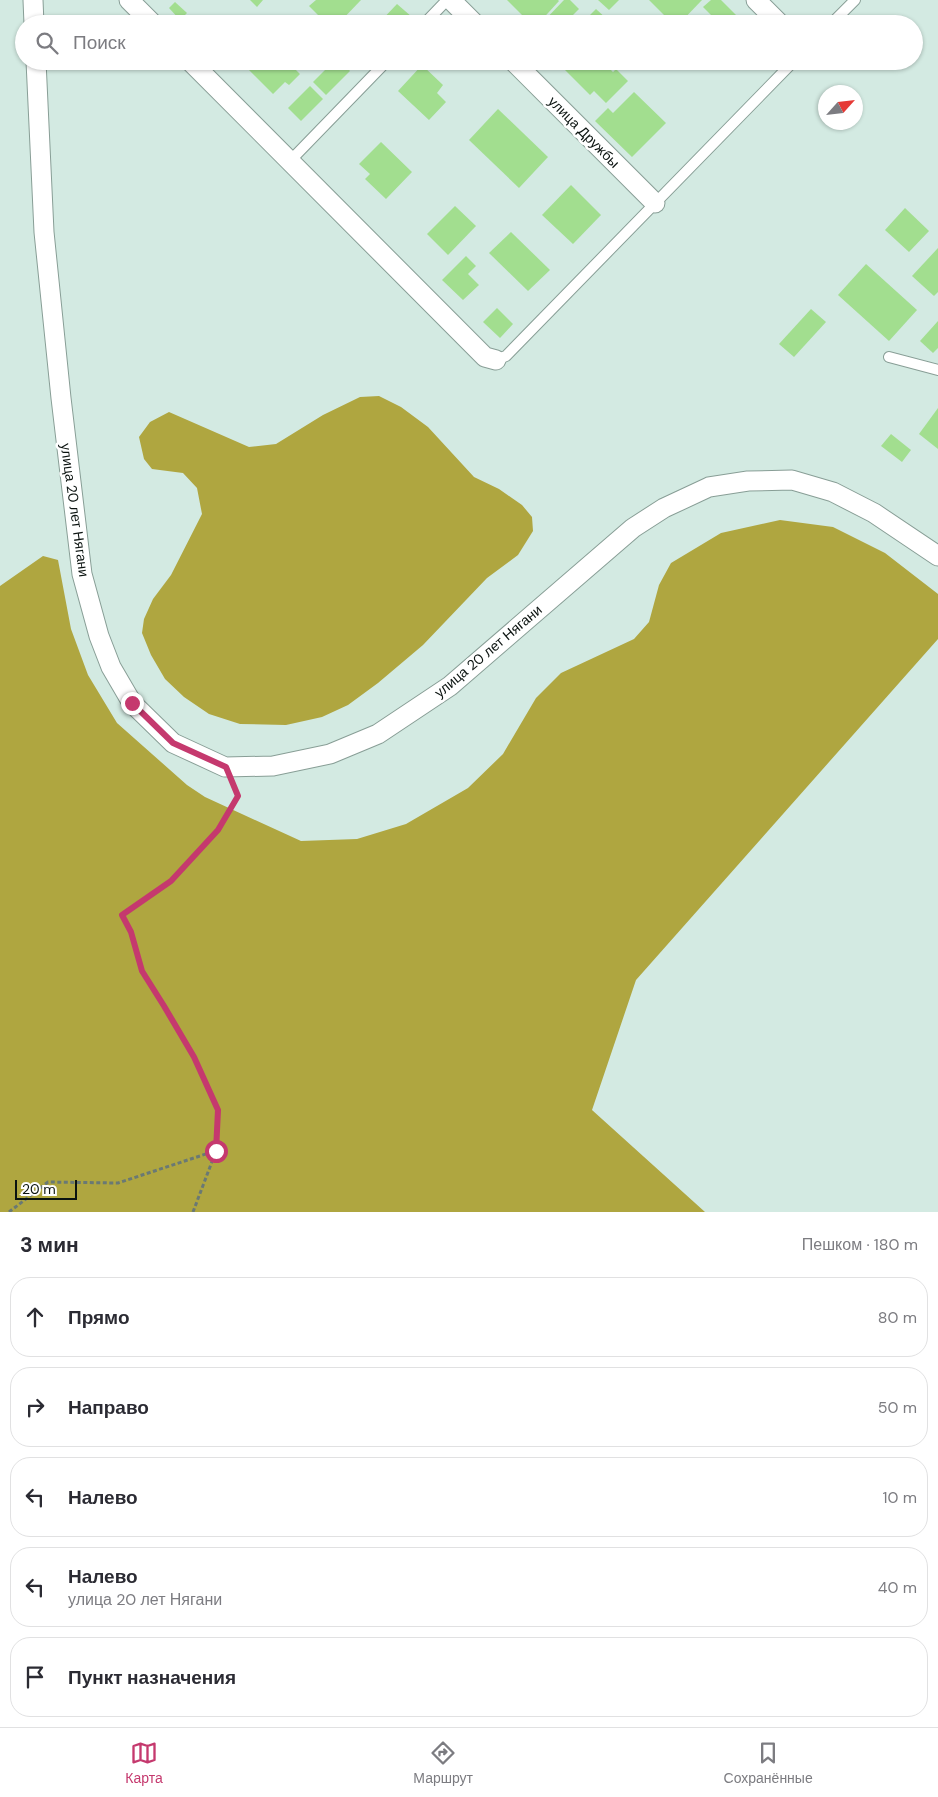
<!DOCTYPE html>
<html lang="ru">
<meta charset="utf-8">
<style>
:root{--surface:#fff;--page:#f7f7f7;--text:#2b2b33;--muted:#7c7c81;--line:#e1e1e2;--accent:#c5396e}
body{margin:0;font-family:"DM Sans",sans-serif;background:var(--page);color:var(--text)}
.compass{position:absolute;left:818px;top:85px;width:45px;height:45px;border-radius:50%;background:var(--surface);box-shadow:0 1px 4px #0004;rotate:63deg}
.scale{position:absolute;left:15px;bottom:12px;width:62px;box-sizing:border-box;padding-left:5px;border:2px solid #0b1310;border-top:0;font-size:14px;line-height:18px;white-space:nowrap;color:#0b1310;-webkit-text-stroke:4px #fff;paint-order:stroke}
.stop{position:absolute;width:15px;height:15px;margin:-11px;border:4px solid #c5396e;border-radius:50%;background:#fff}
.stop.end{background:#c5396e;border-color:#fff;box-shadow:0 1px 5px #0008}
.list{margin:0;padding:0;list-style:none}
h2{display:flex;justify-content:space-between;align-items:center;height:65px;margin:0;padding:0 20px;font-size:21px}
h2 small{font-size:16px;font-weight:400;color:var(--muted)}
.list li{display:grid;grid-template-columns:32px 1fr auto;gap:15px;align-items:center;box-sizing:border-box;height:80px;margin:0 10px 10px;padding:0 10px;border:1px solid var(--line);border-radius:20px}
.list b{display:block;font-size:19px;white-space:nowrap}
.list p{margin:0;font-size:16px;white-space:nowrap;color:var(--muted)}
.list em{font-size:16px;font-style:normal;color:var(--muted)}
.icon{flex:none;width:28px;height:28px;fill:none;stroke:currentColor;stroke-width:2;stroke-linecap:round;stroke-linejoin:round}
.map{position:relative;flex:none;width:938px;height:1212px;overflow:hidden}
.search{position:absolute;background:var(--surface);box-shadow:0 1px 4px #0004;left:15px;right:15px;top:15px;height:55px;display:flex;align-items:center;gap:12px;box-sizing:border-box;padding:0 18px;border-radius:28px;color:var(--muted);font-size:19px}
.sheet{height:515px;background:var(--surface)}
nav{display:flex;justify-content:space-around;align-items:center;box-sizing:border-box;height:70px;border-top:1px solid var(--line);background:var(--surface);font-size:14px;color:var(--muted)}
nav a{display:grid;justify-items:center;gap:2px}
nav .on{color:var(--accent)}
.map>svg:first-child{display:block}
.forest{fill:#afa640}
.building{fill:#a2de8f}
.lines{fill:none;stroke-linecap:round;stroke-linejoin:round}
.service-casing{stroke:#889e96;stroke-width:12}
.minor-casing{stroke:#889e96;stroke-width:21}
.path{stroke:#6a7974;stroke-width:3;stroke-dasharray:4 2.5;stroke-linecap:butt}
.service{stroke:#fff;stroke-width:10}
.minor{stroke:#fff;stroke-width:19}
.route{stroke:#c5396e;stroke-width:6}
.labels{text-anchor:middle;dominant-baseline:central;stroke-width:5;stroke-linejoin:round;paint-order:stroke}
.street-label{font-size:14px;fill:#0b1310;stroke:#fff}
</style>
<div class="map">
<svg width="938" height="1212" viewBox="0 0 938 1212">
<rect width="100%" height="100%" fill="#d3eae2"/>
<g class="forest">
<polygon points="379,396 401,407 428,427 474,477 499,489 522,505 532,517 533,531 518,555 487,578 423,645 378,683 348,705 322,717 286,725 240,724 209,714 184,697 165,679 151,655 142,633 144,619 153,599 171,575 202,514 197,488 183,473 152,469 144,459 139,437 150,422 169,412 249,447 276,444 323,415 360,397"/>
<polygon points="780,520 833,527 885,553 938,594 938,639 636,980 592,1110 705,1212 0,1212 0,586 43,556 58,560 71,629 88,675 117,723 187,785 205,797 301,841 357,839 406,824 468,788 503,754 536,698 561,673 634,639 649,622 659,585 671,563 721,533"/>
</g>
<g class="building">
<polygon points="250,0 263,0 257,7"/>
<polygon points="316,0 361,0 338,24 327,24 309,6"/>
<polygon points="507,0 558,0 559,1 538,24 531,24"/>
<polygon points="564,0 570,0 579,9 564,24 541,24"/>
<polygon points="598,0 619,0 609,10"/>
<polygon points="649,0 702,0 679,24 673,24"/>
<polygon points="711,0 721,0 745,24 720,24 703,7"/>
<polygon points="175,2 187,13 180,20 169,8"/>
<polygon points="397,4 412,17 405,24 378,24"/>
<polygon points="596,9 609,21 606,24 581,24"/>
<polygon points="710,15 719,24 702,24"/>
<polygon points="255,61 300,61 294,68 300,74 289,85 285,82 273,94 247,68"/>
<polygon points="334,61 341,61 350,71 326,95 313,82"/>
<polygon points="556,61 602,61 613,72 616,69 628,81 606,103 594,91 590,95"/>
<polygon points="713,61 728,61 721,69"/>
<polygon points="759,61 773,61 766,68"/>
<polygon points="422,65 443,85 437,93 446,102 429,120 398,91"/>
<polygon points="310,86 323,99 301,121 288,108"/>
<polygon points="634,92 666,123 632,157 595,121 608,108 613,113"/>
<polygon points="498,109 548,157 519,188 469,140"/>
<polygon points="381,142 412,172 386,199 365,179 370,174 359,164"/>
<polygon points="571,185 601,215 573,244 542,215"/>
<polygon points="455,206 476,226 448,255 427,234"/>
<polygon points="905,208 929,231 909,252 885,230"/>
<polygon points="511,232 550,270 528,291 489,253"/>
<polygon points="938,248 938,292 934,296 912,276"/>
<polygon points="466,256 476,266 468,274 479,285 463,300 442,280"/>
<polygon points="866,264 917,310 889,341 838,295"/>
<polygon points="497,308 513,324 500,338 483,322"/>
<polygon points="811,309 826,322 794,357 779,344"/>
<polygon points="938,321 938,348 933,353 920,341"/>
<polygon points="938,408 938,449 919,434"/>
<polygon points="891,434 911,450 902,462 881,446"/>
</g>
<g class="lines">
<g class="service-casing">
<g id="service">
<polyline points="424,24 447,0"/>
<polyline points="831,24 855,0"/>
<polyline points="290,161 387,61"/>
<polyline points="889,357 938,370"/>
<polyline points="496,360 506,356 794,61"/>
</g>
</g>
<g class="minor-casing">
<g id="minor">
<polyline points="33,0 34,24"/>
<polyline points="129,0 153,24"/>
<polyline points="451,0 475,24"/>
<polyline points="756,0 780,24"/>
<polyline points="36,61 44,232 61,398 82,574 99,636 111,667 132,703 173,743 225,767 273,766 330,754 378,734 450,686 633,528 664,508 709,487 748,481 792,480 833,492 874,513 938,556"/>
<polyline points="190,61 485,357 496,360"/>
<polyline points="513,61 655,203"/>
</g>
</g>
<g class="path">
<polyline points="9,1212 48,1182 118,1183 215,1151"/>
<polyline points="193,1212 216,1151 218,1110 194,1057 164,1006 142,971 131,932 122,915 171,881 218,830 238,796 234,786"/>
</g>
<use href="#service" class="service"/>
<use href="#minor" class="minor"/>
</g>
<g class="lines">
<polyline class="route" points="132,703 173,743 226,767 238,796 218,830 171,881 122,915 131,932 142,971 164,1006 194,1057 218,1110 216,1151"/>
</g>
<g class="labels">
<g class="street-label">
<text transform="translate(584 132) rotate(45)">улица Дружбы</text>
<text transform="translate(75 510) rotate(82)">улица 20 лет Нягани</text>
<text transform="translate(488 651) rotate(-40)">улица 20 лет Нягани</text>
</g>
</g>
</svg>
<svg class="compass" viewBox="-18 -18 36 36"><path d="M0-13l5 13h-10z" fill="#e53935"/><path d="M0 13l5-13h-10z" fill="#7c7c81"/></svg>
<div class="scale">20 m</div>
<div class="stop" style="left:216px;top:1151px"></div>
<div class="stop end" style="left:132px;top:703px"></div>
<div class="search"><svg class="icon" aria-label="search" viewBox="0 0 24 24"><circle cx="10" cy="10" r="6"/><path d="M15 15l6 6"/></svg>Поиск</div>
</div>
<section class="sheet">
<h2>3 мин<small>Пешком · 180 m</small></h2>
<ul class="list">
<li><svg class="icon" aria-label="ahead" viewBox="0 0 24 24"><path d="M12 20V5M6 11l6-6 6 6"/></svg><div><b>Прямо</b></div><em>80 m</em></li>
<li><svg class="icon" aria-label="right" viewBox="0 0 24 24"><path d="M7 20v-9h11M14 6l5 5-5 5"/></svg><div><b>Направо</b></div><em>50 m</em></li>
<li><svg class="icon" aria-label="left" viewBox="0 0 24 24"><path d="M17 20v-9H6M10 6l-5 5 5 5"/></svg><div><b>Налево</b></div><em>10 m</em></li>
<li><svg class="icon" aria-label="left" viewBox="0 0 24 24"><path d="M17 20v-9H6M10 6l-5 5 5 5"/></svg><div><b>Налево</b><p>улица 20 лет Нягани</p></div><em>40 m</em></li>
<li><svg class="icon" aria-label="arrive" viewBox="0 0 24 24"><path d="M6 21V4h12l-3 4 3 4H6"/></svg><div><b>Пункт назначения</b></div></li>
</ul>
</section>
<nav>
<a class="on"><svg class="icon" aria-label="map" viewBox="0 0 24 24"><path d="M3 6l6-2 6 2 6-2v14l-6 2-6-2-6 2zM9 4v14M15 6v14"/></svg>Карта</a>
<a><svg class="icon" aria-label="directions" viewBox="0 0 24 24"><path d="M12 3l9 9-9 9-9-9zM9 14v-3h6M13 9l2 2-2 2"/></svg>Маршрут</a>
<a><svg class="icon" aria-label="saved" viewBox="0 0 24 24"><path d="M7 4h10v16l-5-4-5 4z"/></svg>Сохранённые</a>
</nav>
